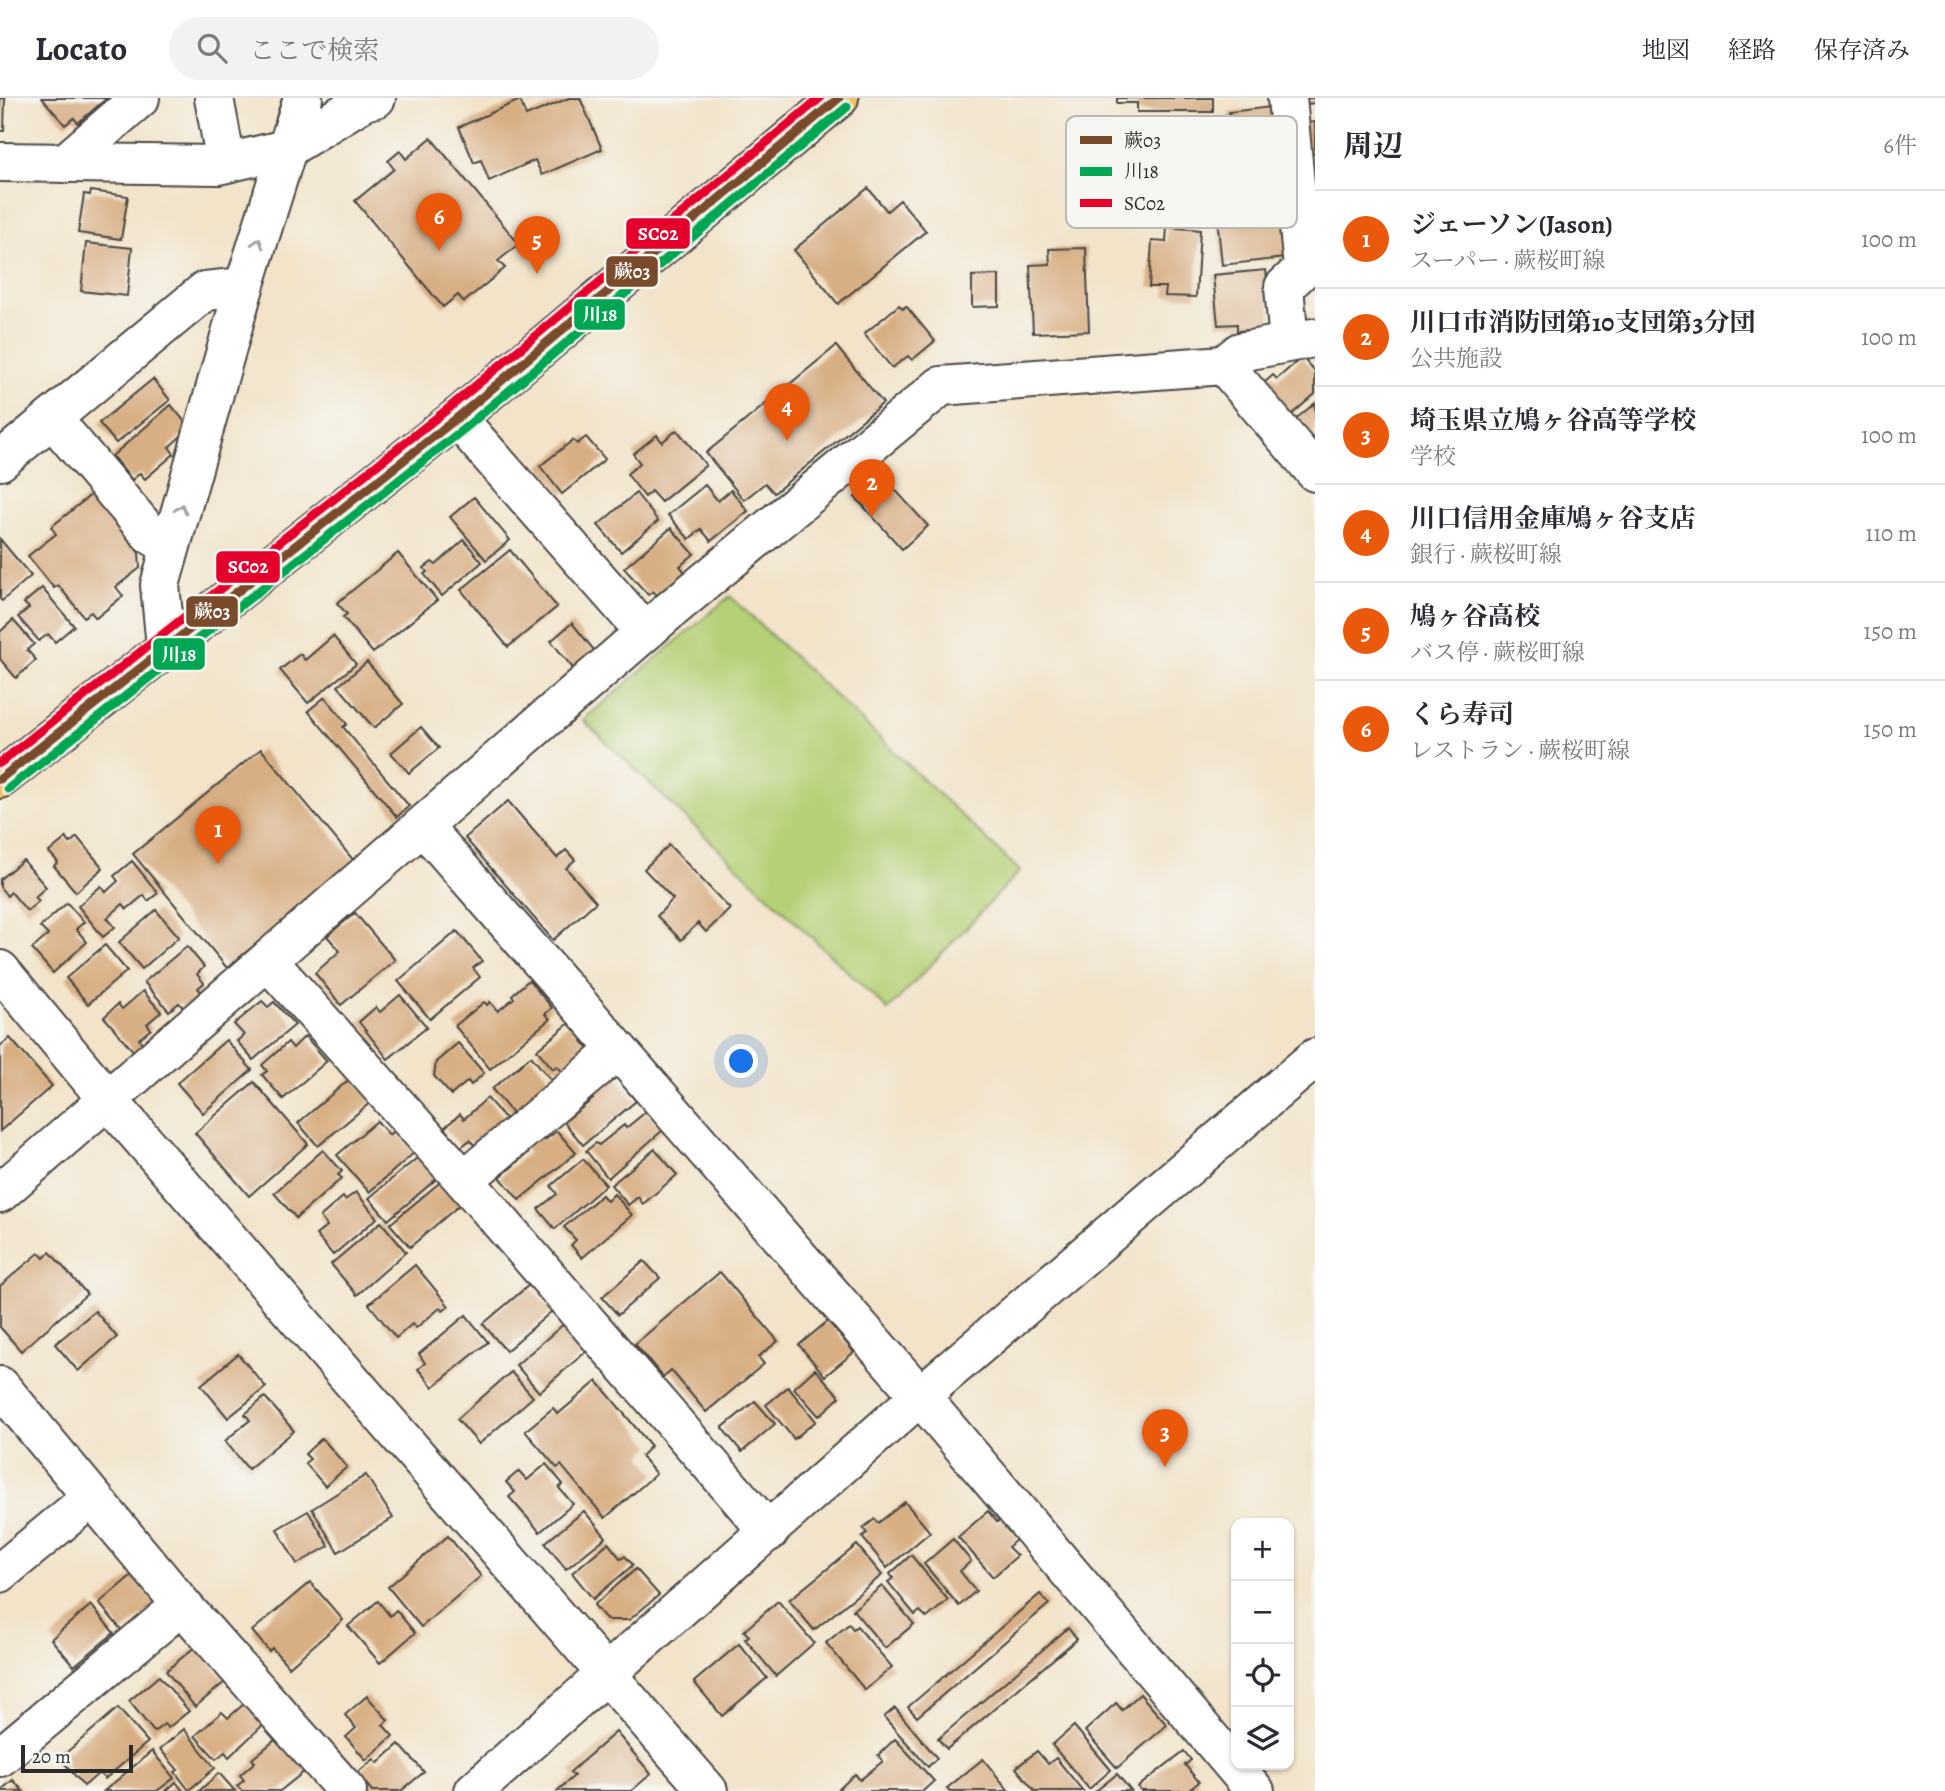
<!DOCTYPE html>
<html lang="ja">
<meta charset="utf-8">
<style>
:root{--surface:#fff;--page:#f2f2f3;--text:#2b2b33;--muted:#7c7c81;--line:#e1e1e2;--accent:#ea580c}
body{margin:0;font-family:Alegreya,"Noto Serif JP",serif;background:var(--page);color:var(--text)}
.controls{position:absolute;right:21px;bottom:21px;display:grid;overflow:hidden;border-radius:14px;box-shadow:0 2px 5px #0004}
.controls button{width:63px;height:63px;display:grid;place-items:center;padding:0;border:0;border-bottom:2px solid var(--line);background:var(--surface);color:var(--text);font:35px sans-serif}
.scale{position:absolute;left:21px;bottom:18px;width:112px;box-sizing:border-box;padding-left:7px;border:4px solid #2b2b2b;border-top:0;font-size:19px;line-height:24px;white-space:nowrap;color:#2b2b2b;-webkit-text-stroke:5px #f6f6f2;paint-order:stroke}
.you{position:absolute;left:742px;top:964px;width:24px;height:24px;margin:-18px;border:5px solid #fff;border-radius:50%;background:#1a73e8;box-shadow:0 0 0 10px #1a73e833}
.badge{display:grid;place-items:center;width:46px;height:46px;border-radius:50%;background:var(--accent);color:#fff;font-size:23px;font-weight:700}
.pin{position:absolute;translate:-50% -58px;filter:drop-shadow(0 2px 4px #0008)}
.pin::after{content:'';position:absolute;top:37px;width:24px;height:21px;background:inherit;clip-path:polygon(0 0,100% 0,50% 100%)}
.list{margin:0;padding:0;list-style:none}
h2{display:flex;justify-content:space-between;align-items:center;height:91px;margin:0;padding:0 28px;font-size:30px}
h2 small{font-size:23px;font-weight:400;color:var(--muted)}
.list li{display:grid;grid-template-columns:46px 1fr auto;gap:21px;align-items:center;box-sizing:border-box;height:98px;padding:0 28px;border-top:2px solid var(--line)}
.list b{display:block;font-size:26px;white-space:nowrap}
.list p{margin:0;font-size:23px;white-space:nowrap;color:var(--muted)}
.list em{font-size:23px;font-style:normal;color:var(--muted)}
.icon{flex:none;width:38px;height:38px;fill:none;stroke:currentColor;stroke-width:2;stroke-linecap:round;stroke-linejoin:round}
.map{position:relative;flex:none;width:1315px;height:1693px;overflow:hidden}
header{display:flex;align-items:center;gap:42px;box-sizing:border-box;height:98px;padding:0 35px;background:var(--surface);border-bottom:2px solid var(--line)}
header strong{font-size:33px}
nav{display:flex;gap:38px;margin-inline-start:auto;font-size:24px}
.search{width:490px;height:63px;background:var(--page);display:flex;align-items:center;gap:18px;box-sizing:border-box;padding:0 24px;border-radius:38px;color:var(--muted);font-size:26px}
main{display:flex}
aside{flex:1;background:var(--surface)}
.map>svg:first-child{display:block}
.green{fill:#b5d076;stroke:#707e50;stroke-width:2}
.building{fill:#d8af84}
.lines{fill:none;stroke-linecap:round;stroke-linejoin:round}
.minor-casing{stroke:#494743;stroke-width:42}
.major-casing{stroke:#494743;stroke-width:42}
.minor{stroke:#fff;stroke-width:38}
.major{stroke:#f0c369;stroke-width:38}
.bus-1-casing{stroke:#f6f6f2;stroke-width:14}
.bus-2-casing{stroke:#f6f6f2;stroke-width:14}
.bus-3-casing{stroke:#f6f6f2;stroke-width:14}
.bus-1{stroke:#7a4b2a;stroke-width:9}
.bus-2{stroke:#00a651;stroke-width:9}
.bus-3{stroke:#e4002b;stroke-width:9}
.oneway{stroke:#a0a0a0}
.key{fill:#f6f6f2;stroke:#b9b9b6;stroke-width:2}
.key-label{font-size:19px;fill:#2b2b2b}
.line-badge{stroke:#f6f6f2;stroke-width:2.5}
.badge-label{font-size:19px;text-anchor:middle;font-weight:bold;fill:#fff}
</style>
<header>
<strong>Locato</strong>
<div class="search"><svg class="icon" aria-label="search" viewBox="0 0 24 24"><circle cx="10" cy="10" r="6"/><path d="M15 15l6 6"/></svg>ここで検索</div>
<nav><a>地図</a><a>経路</a><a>保存済み</a></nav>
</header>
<main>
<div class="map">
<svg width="1315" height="1693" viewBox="0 0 1315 1693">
<rect width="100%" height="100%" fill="#f6f6f2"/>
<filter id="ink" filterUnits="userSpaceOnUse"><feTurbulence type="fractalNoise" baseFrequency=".0143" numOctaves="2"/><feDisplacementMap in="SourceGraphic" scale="14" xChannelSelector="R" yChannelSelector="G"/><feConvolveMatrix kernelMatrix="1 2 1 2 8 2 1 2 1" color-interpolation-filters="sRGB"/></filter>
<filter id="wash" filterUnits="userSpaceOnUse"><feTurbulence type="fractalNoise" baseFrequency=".00686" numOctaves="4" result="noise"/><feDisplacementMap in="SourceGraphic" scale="28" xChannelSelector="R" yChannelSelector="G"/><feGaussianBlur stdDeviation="1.57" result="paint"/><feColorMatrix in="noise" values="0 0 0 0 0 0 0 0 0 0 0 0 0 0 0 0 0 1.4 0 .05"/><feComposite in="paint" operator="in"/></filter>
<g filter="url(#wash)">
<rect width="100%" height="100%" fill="#f2e3c9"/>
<polygon class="green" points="730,498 1020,773 888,912 583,622"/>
<g id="blocks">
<g class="building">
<polygon points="0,0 5,0 4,33 0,33"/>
<polygon points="42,0 107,0 78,25 74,20 65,27"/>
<polygon points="569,0 580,0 602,51 542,77 535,62 489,83 481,62 474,65 459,29 520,2 526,18"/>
<polygon points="1117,0 1213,0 1213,14 1137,14 1137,5 1117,5"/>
<polygon points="1296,0 1315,0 1315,5 1297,7"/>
<polygon points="1279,8 1287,93 1217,100 1212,57 1220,57 1216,20 1230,19 1229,14"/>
<polygon points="1315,24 1315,56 1299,57 1297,26"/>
<polygon points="431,40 519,146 498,163 505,170 464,204 458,197 443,209 355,103 394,71 388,63 400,53 406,61"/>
<polygon points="868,90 887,113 900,102 926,133 838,206 794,152"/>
<polygon points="91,93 128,98 121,141 78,135 84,96 90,97"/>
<polygon points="1287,101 1293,159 1222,167 1216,109"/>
<polygon points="1167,129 1200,132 1196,199 1165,198 1166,189 1149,189 1152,143 1166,144"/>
<polygon points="86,145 132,150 127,198 81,193"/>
<polygon points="1086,150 1089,233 1033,235 1030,167 1050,166 1049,151"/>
<polygon points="1266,172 1272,230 1237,233 1237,226 1218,227 1213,177"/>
<polygon points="999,177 999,208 972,209 972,178"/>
<polygon points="899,207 903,211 906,208 935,243 912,262 908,258 892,270 864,236"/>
<polygon points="836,248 883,305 774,395 765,385 744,402 706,355"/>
<polygon points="1302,259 1315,274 1315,296 1283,324 1256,292 1273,277 1277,281"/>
<polygon points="153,281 170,302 116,345 99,325"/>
<polygon points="1315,305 1315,351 1292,324"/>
<polygon points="171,307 190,330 169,349 174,356 145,381 140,375 132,382 112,358"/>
<polygon points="677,332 706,367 661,404 651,393 645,399 627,376 640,365 633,356 657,337 662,344"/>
<polygon points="586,339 605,361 562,396 540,368 573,342 577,346"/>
<polygon points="881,376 928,428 902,451 855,399"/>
<polygon points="705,387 718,403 731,392 748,413 711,443 701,431 689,441 668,417"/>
<polygon points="636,395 658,423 621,454 598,427"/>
<polygon points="92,396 139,455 140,470 116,489 123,498 96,520 91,514 84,519 58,487 54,490 28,458 56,436 51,429"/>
<polygon points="474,399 510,442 486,462 450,419"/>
<polygon points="671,430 694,456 680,468 685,474 657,497 653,493 648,497 624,470"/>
<polygon points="0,441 31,478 2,503 0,501"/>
<polygon points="464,442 482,464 442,498 424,476 427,474 424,470 432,464 436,467"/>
<polygon points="510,452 557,509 508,549 461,492"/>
<polygon points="398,455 437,502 373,555 343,519 347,516 337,505"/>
<polygon points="42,490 74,528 55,544 48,536 39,543 18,519 29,510 24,505"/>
<polygon points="13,522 34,546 27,552 36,562 16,580 0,561 0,534"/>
<polygon points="572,525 598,557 576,574 551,543"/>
<polygon points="333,538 356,566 308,605 280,572 300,556 305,562"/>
<polygon points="367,564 403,606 374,630 338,588"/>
<polygon points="325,599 347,626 343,629 409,708 397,719 308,613"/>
<polygon points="421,629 439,650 409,675 391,655"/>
<polygon points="261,651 355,764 227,870 133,756"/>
<polygon points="508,703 557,760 566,752 575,762 566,770 596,804 553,842 465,740"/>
<polygon points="77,739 103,770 76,794 54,768 58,764 49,754 66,740 70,745"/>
<polygon points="669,747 730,811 706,834 698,825 681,842 657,818 673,801 644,771"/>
<polygon points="23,762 46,789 35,799 39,803 27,813 11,794 7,798 0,789 0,781"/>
<polygon points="132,763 158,795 148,803 144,797 127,811 123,806 107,820 115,829 103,839 78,808 101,788 106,794 118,783 114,778"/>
<polygon points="67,805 84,824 76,831 87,844 53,875 32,851 48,837 40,829"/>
<polygon points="156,812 179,839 142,871 119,844"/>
<polygon points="355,815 395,862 341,907 315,875 340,853 327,838"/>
<polygon points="457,833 482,863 473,870 480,879 430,921 398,883"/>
<polygon points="105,847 127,873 88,906 66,880"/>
<polygon points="187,848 204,869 197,876 204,885 198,890 204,897 186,913 179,905 169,913 144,884"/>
<polygon points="529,882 552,910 545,916 550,921 490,971 455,928 484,904 487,907 490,904 498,913 514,900 512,897"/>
<polygon points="143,893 161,914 147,926 151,931 139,941 144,948 135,955 104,919 118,906 122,911"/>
<polygon points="400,897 427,929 388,961 359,924 376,909 380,914"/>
<polygon points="262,903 268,909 274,904 295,927 253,962 237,943 244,937 234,926"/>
<polygon points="572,923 586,940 582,943 592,955 565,977 557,968 553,971 537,952"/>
<polygon points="305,938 327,963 283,1001 262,977 267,973 262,967 288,944 293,950"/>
<polygon points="10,940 52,988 0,1033 0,948"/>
<polygon points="226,942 252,972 203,1015 177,985"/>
<polygon points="458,945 484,975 471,987 468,983 451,997 434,978 436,964"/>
<polygon points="531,958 557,989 518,1022 492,991"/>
<polygon points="614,976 636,1003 583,1047 564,1024 593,1001 589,996"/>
<polygon points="352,979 372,1003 318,1048 298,1025"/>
<polygon points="254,984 308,1046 249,1098 195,1035"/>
<polygon points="487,1000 511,1027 480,1054 470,1042 461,1049 444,1030 460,1016 464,1021"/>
<polygon points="647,1013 663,1032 608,1080 586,1053 596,1045 599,1047 624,1027 626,1030"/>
<polygon points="377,1023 389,1037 395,1031 415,1054 369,1094 337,1057"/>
<polygon points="557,1033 576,1055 519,1102 500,1079 528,1055 525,1050 540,1037 545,1042"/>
<polygon points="655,1051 677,1077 643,1106 638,1099 628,1107 611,1087"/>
<polygon points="323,1052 342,1073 338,1077 342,1080 296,1120 274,1095"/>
<polygon points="423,1055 441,1077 388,1122 369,1100"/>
<polygon points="583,1061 606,1087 555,1131 538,1111 557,1096 551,1088"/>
<polygon points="444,1081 463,1104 410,1149 390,1126"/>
<polygon points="356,1094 377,1120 333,1157 316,1137 327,1128 320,1119 343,1099 345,1102"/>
<polygon points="614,1096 632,1117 582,1160 571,1147 576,1142 564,1129 602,1097 607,1103"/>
<polygon points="381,1124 406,1154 357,1197 331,1166"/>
<polygon points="50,1154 87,1196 21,1253 0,1229 0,1188 39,1155 44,1160"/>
<polygon points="644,1163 660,1180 618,1217 602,1199"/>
<polygon points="415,1167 449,1208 443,1213 440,1210 416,1230 412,1226 396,1240 369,1206"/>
<polygon points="720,1174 778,1243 758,1259 764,1266 706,1314 671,1272 663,1279 635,1246"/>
<polygon points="529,1187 552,1213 506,1253 483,1226"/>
<polygon points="95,1213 117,1239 78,1273 55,1246"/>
<polygon points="466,1217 488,1244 433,1289 418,1271 425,1265 419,1256"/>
<polygon points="828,1223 854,1254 825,1278 799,1247"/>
<polygon points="565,1225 588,1252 539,1294 516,1267"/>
<polygon points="238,1256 266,1289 228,1320 201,1287"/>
<polygon points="815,1271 840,1299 819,1318 794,1290"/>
<polygon points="511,1274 533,1299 479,1346 457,1321"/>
<polygon points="597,1283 651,1348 641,1358 656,1376 605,1420 561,1367 557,1370 525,1333 553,1310 558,1316"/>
<polygon points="788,1289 816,1323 794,1341 766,1307"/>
<polygon points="265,1299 294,1333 248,1371 225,1343 250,1322 245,1316"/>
<polygon points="755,1303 775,1326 742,1354 722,1330"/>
<polygon points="322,1340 347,1369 325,1388 305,1365 310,1361 305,1356"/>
<polygon points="546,1366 563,1386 559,1390 573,1406 540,1434 509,1399 515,1394 506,1384 519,1373 527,1382"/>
<polygon points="366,1377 393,1420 338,1454 312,1411"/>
<polygon points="905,1404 930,1434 887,1470 862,1439 867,1435 863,1430 875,1421 878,1425"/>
<polygon points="308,1413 329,1448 297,1466 277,1431"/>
<polygon points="584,1413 606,1439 566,1471 545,1445"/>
<polygon points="988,1413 997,1424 1001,1421 1018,1440 1008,1449 1017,1458 993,1479 958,1439"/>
<polygon points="448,1438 481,1478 421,1529 388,1489"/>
<polygon points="953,1441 971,1463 960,1473 976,1493 959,1508 924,1466"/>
<polygon points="608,1445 621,1461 625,1458 633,1467 593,1501 572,1475"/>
<polygon points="857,1447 882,1477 814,1532 789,1502"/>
<polygon points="911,1457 948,1502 927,1520 920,1513 915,1517 888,1484 893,1480 890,1476"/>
<polygon points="636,1471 659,1497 629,1522 607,1522 594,1507"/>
<polygon points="132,1477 156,1506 123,1534 99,1505"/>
<polygon points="310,1484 343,1522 289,1569 272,1550 269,1553 252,1533"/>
<polygon points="882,1488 914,1526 885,1550 853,1512"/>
<polygon points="1040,1496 1049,1506 917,1619 908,1609"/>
<polygon points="378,1503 390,1518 396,1512 415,1535 380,1565 348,1528"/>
<polygon points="778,1503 814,1545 776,1578 745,1541 749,1538 744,1533"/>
<polygon points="91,1507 114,1535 74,1568 51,1541"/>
<polygon points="849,1526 853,1531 857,1528 892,1569 865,1592 826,1545"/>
<polygon points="1068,1530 1077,1541 947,1651 938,1641"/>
<polygon points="739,1546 767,1580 722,1618 694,1584"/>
<polygon points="196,1548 226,1583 195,1609 166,1573"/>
<polygon points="159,1578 189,1613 168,1630 164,1626 154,1634 129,1603"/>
<polygon points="1140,1596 1167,1627 1117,1670 1085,1633 1116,1605 1122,1612"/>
<polygon points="367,1598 388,1622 383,1627 393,1638 366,1662 346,1639 356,1630 345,1617"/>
<polygon points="245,1605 264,1626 229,1659 225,1654 216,1661 195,1638 222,1614 228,1620"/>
<polygon points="118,1610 148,1644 105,1681 99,1675 84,1688 60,1660"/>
<polygon points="895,1610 937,1660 928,1669 884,1619"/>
<polygon points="1074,1628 1111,1672 1089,1691 1052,1647"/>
<polygon points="184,1631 215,1670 189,1692 175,1674 178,1672 160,1651"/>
<polygon points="616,1634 651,1676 631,1693 557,1693 574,1678 570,1674"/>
<polygon points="895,1641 934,1683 923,1693 837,1693 855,1676 860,1682 883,1663 878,1657"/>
<polygon points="275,1642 283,1651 286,1649 306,1672 280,1693 242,1693 237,1688 244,1682 240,1677 255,1664 252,1661"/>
<polygon points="399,1646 424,1674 401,1693 372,1693 357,1675 374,1661 378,1665"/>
<polygon points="152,1653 174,1680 157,1693 104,1693"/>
<polygon points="1037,1653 1048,1666 1056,1660 1083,1693 1035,1693 1016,1670"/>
<polygon points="1184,1653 1191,1662 1185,1667 1199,1684 1188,1693 1141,1693 1138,1689"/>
<polygon points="983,1661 1009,1693 950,1693 947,1690"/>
<polygon points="219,1675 235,1693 199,1693"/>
<polygon points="1117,1676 1131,1693 1096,1693"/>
<polygon points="13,1682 23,1693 0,1693"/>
<polygon points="176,1684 183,1693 166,1693"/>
</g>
</g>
</g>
<g filter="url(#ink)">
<use href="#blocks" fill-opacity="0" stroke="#494743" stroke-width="2"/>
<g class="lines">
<g class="minor-casing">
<g id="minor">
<polyline points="214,0 226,65"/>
<polyline points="1287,0 1303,171 1284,189 1289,244"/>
<polyline points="0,64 218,67 286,51 364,3 376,0"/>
<polyline points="65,65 140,0"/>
<polyline points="1224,267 1240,254 1313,240"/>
<polyline points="52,320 150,436 170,449"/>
<polyline points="457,320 645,534"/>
<polyline points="0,363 205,193 244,189"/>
<polyline points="166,549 160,487 244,189 303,0"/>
<polyline points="423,728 920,1298 1255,1693"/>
<polyline points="268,863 464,1082 769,1434"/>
<polyline points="0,872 108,1002 708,1693"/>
<polyline points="464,1082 618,952"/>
<polyline points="0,1095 668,514 941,288 1224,267 1315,374"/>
<polyline points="0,1288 182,1507 347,1693"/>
<polyline points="0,1475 91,1400"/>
<polyline points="0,1659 182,1507"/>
<polyline points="474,1693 920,1298 1315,960"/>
</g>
</g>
<g class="major-casing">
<polyline id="major" points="0,681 457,320 839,0"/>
</g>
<use href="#minor" class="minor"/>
<use href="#major" class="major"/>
<g class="bus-1-casing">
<polyline id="bus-1" points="0,681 457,320 839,0"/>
</g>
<g class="bus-2-casing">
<polyline id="bus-2" points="8,691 465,330 847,9"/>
</g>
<g class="bus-3-casing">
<polyline id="bus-3" points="0,665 449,310 820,0"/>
</g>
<use href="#bus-1" class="bus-1"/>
<use href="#bus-2" class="bus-2"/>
<use href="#bus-3" class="bus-3"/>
</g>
<defs><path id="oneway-chevron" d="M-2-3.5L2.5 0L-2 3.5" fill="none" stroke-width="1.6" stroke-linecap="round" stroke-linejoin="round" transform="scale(1.75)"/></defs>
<g class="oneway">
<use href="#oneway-chevron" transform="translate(258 145) rotate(-73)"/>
<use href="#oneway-chevron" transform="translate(181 411) rotate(-74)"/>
</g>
</g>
<rect x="1066" y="18" width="231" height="112" rx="10" class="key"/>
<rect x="1080" y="38" width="32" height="8" fill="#7a4b2a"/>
<rect x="1080" y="69" width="32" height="9" fill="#00a651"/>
<rect x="1080" y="101" width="32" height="8" fill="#e4002b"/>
<g class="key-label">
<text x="1124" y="49">蕨03</text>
<text x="1124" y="80">川18</text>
<text x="1124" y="112">SC02</text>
</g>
<g class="line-badge">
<rect x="625" y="119" width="66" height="33" rx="7" fill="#e4002b"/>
<rect x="605" y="157" width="54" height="33" rx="7" fill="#7a4b2a"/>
<rect x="573" y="200" width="53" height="33" rx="7" fill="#00a651"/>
<rect x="215" y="452" width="66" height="34" rx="7" fill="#e4002b"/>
<rect x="185" y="497" width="54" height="33" rx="7" fill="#7a4b2a"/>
<rect x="152" y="539" width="54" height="34" rx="7" fill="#00a651"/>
</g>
<g class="badge-label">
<text x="658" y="142">SC02</text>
<text x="632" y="180">蕨03</text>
<text x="600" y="223">川18</text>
<text x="248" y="475">SC02</text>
<text x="212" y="520">蕨03</text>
<text x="179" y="563">川18</text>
</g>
</svg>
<div class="controls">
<button>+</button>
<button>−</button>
<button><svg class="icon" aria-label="locate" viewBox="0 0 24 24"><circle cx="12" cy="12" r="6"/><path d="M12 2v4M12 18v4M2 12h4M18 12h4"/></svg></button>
<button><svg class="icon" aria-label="layers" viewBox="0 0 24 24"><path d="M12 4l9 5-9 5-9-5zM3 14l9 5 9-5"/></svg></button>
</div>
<div class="scale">20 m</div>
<div class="you"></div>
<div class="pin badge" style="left:218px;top:766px">1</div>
<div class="pin badge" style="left:872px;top:419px">2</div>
<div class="pin badge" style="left:1165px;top:1369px">3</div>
<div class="pin badge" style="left:787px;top:343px">4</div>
<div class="pin badge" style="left:537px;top:176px">5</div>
<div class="pin badge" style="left:439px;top:153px">6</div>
</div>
<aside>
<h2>周辺<small>6件</small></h2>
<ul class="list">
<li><span class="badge">1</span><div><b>ジェーソン(Jason)</b><p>スーパー · 蕨桜町線</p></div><em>100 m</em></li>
<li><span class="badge">2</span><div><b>川口市消防団第10支団第3分団</b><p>公共施設</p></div><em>100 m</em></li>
<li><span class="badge">3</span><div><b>埼玉県立鳩ヶ谷高等学校</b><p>学校</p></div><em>100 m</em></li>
<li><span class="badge">4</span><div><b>川口信用金庫鳩ヶ谷支店</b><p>銀行 · 蕨桜町線</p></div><em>110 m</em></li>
<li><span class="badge">5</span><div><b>鳩ヶ谷高校</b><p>バス停 · 蕨桜町線</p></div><em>150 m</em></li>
<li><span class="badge">6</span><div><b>くら寿司</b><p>レストラン · 蕨桜町線</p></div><em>150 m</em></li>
</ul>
</aside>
</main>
